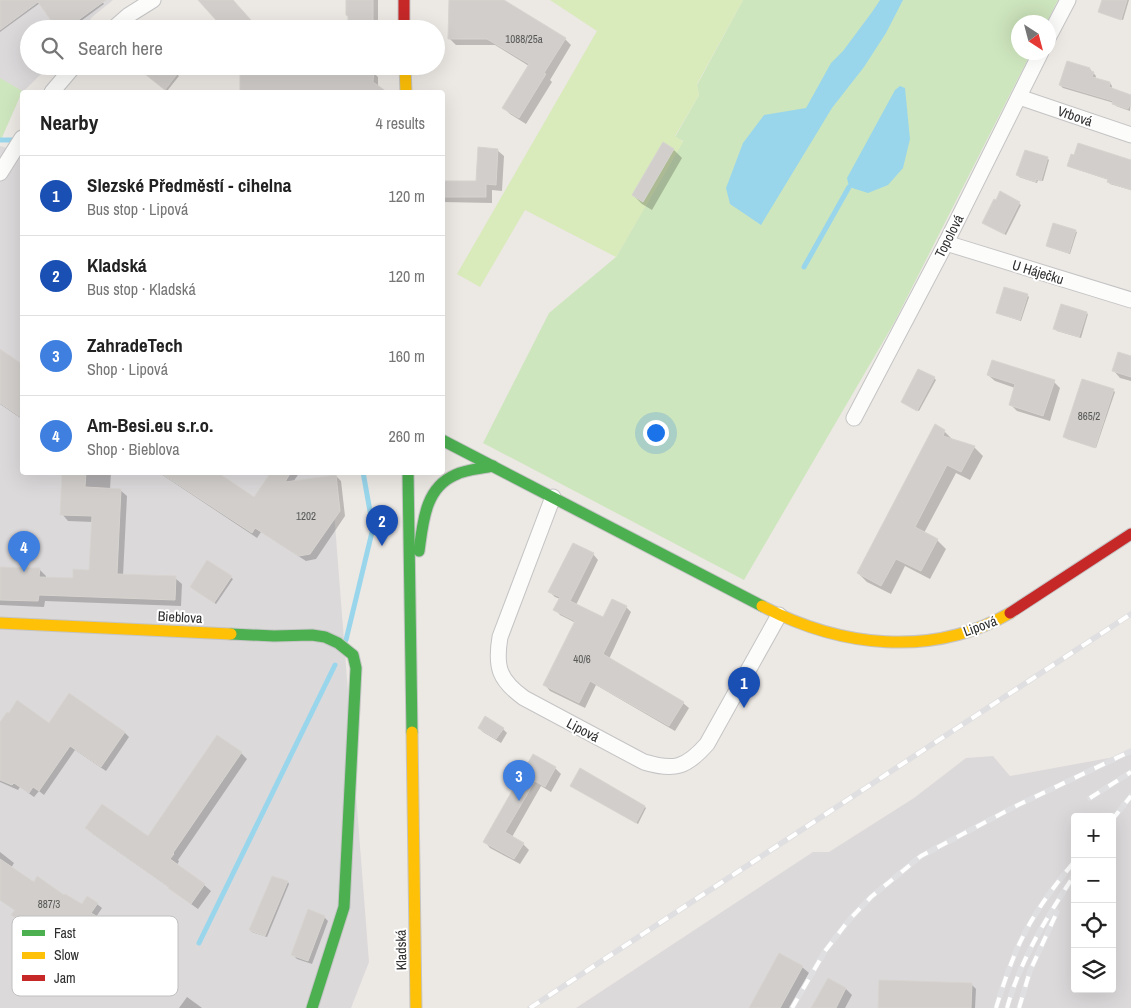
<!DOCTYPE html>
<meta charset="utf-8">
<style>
:root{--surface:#fff;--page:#f6f6f6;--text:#222;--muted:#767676;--line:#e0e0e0;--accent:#0b8043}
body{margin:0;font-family:"Archivo Narrow",sans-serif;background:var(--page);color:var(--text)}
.controls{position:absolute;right:15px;bottom:15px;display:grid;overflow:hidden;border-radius:5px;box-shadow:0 5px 20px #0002}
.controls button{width:45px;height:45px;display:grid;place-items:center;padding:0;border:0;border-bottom:1px solid var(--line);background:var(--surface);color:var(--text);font:25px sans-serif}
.compass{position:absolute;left:1011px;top:15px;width:45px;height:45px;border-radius:50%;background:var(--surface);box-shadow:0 5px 20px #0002;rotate:144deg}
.you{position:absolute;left:655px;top:432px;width:18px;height:18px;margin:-12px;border:4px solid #fff;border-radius:50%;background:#1a73e8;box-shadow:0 0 0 8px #1a73e833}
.badge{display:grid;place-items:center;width:32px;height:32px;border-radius:50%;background:var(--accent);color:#fff;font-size:16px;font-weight:700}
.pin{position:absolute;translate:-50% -41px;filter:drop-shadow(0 1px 2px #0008)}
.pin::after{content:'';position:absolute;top:26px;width:18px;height:15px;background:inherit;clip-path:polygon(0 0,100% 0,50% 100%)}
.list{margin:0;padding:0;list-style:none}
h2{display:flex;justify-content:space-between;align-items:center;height:65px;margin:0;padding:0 20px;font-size:21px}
h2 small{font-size:16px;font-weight:400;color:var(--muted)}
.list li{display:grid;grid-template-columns:32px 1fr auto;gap:15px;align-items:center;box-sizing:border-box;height:80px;padding:0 20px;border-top:1px solid var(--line)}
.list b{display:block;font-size:19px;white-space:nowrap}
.list p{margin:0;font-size:16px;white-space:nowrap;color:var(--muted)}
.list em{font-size:16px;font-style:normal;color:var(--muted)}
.icon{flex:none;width:28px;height:28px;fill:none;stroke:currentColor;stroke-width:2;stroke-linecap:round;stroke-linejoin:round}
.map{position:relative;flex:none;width:1131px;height:1008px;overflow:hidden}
.search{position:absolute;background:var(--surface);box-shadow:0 5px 20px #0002;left:20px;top:20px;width:425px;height:55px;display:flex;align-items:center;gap:12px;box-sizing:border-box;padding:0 18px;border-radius:28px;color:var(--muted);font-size:19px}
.panel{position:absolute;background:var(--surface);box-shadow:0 5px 20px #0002;left:20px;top:90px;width:425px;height:385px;border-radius:5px}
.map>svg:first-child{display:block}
.industrial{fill:#dcd9db;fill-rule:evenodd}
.green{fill:#cee6be}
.pitch{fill:#d9eabb}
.water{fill:#99d6ec}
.shadow{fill:#0003}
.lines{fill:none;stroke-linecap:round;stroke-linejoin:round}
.stream{stroke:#99d6ec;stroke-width:5}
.building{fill:#d1cecb;stroke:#d7d4d0}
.street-casing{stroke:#c5c4c5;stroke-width:17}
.fast-casing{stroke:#c5c4c5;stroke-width:13}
.slow-casing{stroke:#c5c4c5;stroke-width:13}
.jam-casing{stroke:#c5c4c5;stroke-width:13}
.street{stroke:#fcfcfb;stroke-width:15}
.fast{stroke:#4caf50;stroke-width:11}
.slow{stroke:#ffc107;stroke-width:11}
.jam{stroke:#c62828;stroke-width:11}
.rail-casing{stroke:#dfdfe1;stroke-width:5.5}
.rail{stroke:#fff;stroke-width:4;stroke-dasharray:11;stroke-linecap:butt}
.labels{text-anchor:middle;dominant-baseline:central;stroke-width:4;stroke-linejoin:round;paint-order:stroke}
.number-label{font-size:11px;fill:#585857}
.street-label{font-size:14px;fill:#2e2e2e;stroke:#fff}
.key{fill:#fff;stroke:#c0c0c0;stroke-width:1}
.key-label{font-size:14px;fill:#2e2e2e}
</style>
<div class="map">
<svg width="1131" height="1008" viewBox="0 0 1131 1008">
<rect width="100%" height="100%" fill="#ece8e4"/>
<g class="industrial">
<polygon points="0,0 113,0 92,17 83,29 29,29 29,66 49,66 23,92 0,79"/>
<polygon points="0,146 22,152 22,472 331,473 369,962 351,1008 0,1008"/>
<path d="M1131,754v254h-555l237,-156h16l85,-54 52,-40 27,-2 17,20zM1075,817h37v172h-37z"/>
</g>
<g class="green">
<polygon points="743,0 1058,0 1047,22 1018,22 1018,52 1031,53 894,323 744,580 483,443 549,313 616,257 683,141 675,137 699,95 697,85"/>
<polygon points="0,78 24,92 22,92 0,142"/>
</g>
<polygon class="pitch" points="550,0 743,0 697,84 699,95 675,136 683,142 616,257 525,210 480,287 457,274 597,31"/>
<g class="water">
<polygon points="880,0 903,0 886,33 864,67 832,108 761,225 730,204 726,188 743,143 764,115 806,108 831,63 843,51 872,12"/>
<polygon points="900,86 905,88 910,139 903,168 888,185 868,193 849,187 847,178 895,90"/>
</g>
<g class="shadow">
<polygon points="0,0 101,0 104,4 70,29 59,29 40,3 0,32"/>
<polygon points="347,0 378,0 378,29 349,29"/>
<polygon points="450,0 502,0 565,39 571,45 550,80 552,82 526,124 510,114 504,108 529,66 495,45 456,45 449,38"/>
<polygon points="1103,0 1129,0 1123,20 1101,13 1100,12"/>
<polygon points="168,66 179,76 167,91 142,70"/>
<polygon points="242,66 265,66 265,69 349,70 349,66 369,66 369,72 373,72 378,77 378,87 383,92 241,92"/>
<polygon points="1090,69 1096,76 1095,79 1110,83 1112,86 1111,90 1131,96 1130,111 1116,106 1114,104 1114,103 1063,88 1060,85"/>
<polygon points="497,150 504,156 502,191 492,190 492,203 442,202 442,182 477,183"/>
<polygon points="674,150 682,158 652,210 642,204 633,195"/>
<polygon points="1047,158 1049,160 1043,181 1038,180 1037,183 1019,177 1018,175"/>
<polygon points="1131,161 1131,190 1110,184 1109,182 1109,180 1070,167 1068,166"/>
<polygon points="1001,193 1021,205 1006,235 985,224"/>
<polygon points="1075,231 1077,232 1070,254 1049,247 1048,246"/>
<polygon points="1027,295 1029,297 1021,321 999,314 998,312"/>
<polygon points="1086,313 1088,314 1081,338 1057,331 1055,329"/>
<polygon points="0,350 22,365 22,419 0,404"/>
<polygon points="1131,357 1131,381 1120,378 1114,371"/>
<polygon points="988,375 1054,382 1060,388 1050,421 1017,411 1010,404 1015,388 995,381"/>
<polygon points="934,378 936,380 919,411 904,403"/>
<polygon points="1113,390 1115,392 1096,448 1067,439 1065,437"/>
<polygon points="944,431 953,440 974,447 983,456 970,480 956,473 924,533 937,540 946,549 930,579 905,566 891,594 867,582 858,573"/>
<polygon points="63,472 111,472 110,489 120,490 127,496 123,576 175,578 182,584 181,606 45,601 44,607 0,605 0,568 39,569 46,576 46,578 74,579 91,571 93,522 68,521 62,514"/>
<polygon points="158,472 214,472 254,499 270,475 266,472 300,472 293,482 336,476 341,481 345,516 316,559 306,561 261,532 257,538"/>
<polygon points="593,554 598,560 576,605 604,618 626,607 631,612 609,659 683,703 689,708 675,731 596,685 585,708 550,691 545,685 576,623 560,615 555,609 560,599 555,597 550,592"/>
<polygon points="208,562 233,579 216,604 193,588"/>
<polygon points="70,695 125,733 129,737 106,771 75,750 44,795 39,791 34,797 20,787 18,790 0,782 0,724 9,715 49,725"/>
<polygon points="479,728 503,729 507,733 501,743 483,732"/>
<polygon points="241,753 247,759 178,860 179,861 177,865 204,885 211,891 198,909 177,894 170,888 93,834 86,828 148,837"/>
<polygon points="534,756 555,768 561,774 551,792 541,786 512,837 523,844 529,850 520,864 490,848 485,842"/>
<polygon points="573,787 645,807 646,808 638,824"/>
<polygon points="0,852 14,863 11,868 34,883 65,896 82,906 97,904 102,908 96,917 104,924 79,961 17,919 16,911 0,900"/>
<polygon points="288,882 289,884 267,937 252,932 250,930"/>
<polygon points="324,917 328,921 312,964 297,959 293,955"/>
<polygon points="802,967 809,973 790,1008 750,1008"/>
<polygon points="828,979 846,989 852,995 845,1008 813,1008"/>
<polygon points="972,985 976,989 975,1008 879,1008"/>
<polygon points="187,997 198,1005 202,1008 179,1008"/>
</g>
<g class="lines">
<g class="stream">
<polyline points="0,140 12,140"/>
<polyline points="804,267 849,187"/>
<polyline points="346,640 373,528 363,472"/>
<polyline points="199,943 335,665"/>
</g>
</g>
<g class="building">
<polygon points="0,0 106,0 66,29 57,29 38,2 0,30"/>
<polygon points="198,0 233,0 259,29 224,29"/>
<polygon points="346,0 373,0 373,29 348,29 348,16 346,15"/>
<polygon points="449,0 504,0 566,38 544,73 546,74 519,118 502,108 529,64 487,39 448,39"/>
<polygon points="1102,0 1127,0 1121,20 1098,12"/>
<polygon points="1067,61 1090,68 1090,71 1094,72 1092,77 1110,82 1109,87 1131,95 1131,106 1129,106 1128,109 1112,104 1113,101 1059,85"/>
<polygon points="135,66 170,66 178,73 165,90"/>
<polygon points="240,66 260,66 260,68 348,69 348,66 365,66 365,70 374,71 373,82 387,92 240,92"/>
<polygon points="663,142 674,149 643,202 632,195"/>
<polygon points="1078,143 1131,160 1131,190 1107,182 1108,179 1067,166 1071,154 1074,155"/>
<polygon points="478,147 498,149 496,185 486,184 486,197 442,197 442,181 476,181"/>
<polygon points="1025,150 1048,157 1041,181 1036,179 1036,182 1016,175"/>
<polygon points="1000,191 1020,202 1004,234 982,223 994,199 996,200"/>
<polygon points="1053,223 1076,230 1069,253 1046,246"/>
<polygon points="1004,287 1028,294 1020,320 996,313"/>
<polygon points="1061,304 1087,312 1079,337 1053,329"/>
<polygon points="0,349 22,364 22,418 0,403"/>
<polygon points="1118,352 1131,356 1131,377 1112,371"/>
<polygon points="992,360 1055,380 1043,416 1009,405 1015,384 987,375"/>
<polygon points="918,369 935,377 917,411 901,402"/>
<polygon points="1082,379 1114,389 1095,448 1063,437"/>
<polygon points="935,424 945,430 943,436 975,446 961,472 947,465 915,527 938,539 921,571 896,559 881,586 857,573"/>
<polygon points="62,472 86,472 85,487 121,489 117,574 176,576 175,600 39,595 38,601 0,600 0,567 40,568 39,577 73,578 73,569 89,570 92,516 60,515"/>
<polygon points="159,472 217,472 254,497 271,472 291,472 285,482 336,475 340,511 310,554 299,556 255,528 252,533"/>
<polygon points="573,543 594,553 570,601 603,617 612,599 627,606 603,654 684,702 669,726 590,681 579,703 543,685 575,621 553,610 560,597 548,592"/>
<polygon points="207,560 232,576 214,603 190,587"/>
<polygon points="69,693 125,732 101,767 70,746 39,791 33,787 29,793 14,783 12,785 0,780 0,722 7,712 9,713 17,700 49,723"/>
<polygon points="485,716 504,728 496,739 478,728"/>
<polygon points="217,735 242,752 173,853 174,854 170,859 205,884 191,904 168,888 169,887 85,828 102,804 148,836"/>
<polygon points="533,754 556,767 545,787 535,781 505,832 524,843 514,859 483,842"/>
<polygon points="580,768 645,806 636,823 570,786"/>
<polygon points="0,859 34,882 37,876 64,895 65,894 82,904 87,896 98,903 91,913 100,918 74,957 11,915 15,910 0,900"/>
<polygon points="272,876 288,881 265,936 249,930"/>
<polygon points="308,909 325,916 308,961 291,955"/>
<polygon points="779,953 803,966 780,1008 749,1008"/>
<polygon points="828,978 846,988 836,1008 811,1008"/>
<polygon points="879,980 972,983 971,1008 878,1008"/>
</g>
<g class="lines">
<g class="street-casing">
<g id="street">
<polyline points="113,29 129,15 153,0"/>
<polyline points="1048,38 1068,0"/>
<polyline points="52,92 74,66"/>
<polyline points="1019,97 1131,135"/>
<polyline points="0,173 22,138"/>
<polyline points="946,243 1131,300"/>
<polyline points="854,418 946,243 1041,52"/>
<path d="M553,497l-53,140c-5,30 -1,43 24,61l120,64c30,9 42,6 63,-18l72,-129"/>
</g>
</g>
<g class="fast-casing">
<g id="fast">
<polyline points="442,440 762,606"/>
<polyline points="408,472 412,732"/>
<path d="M419,551c4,-29 6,-63 36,-76 12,-6 26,-6 38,-9"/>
<polyline points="231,634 274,636 312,635 325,637 338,643 353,655 356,668 344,907 312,1008"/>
</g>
</g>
<g class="slow-casing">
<g id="slow">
<polyline points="405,66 406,92"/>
<path d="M762,606c78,41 170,52 248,7"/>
<polyline points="0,623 231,634"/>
<polyline points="412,732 416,1008"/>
</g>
</g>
<g class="jam-casing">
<g id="jam">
<polyline points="404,0 404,29"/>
<polyline points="1010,613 1131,534"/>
</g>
</g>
<use href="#street" class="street"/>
<use href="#fast" class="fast"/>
<use href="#slow" class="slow"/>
<use href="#jam" class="jam"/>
<g class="rail-casing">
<g id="rail">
<polyline points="1090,798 1131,772"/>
<polyline points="1112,820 1131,796"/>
<polyline points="530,1008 1131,614"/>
<polyline points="792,1008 825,951 849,920 871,897 921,856 1018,805 1131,751"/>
<path d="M996,1008c6,-20 13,-40 21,-59 14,-32 35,-61 58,-88"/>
<path d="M1007,1008c14,-50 40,-91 68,-134"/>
<polyline points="1019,1008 1030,971 1057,912"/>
</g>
</g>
<use href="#rail" class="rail"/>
</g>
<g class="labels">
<g class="number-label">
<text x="524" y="39">1088/25a</text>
<text x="1089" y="416">865/2</text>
<text x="306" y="516">1202</text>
<text x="582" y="659">40/6</text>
<text x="49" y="904">887/3</text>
</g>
<g class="street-label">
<text transform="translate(1075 116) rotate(19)">Vrbová</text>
<text transform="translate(949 236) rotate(-63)">Topolová</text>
<text transform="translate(1038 272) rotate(17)">U Háječku</text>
<text transform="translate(180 617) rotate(3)">Bieblova</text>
<text transform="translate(980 626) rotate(-20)">Lipová</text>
<text transform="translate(583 730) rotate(28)">Lipová</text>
<text transform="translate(401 950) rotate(-91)">Kladská</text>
</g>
</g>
<rect x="12" y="916" width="166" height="80" rx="8" class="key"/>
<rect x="22" y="930" width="23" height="6" fill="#4caf50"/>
<rect x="22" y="952" width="23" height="7" fill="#ffc107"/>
<rect x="22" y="975" width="23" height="6" fill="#c62828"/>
<g class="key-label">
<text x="54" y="938">Fast</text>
<text x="54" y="960">Slow</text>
<text x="54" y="983">Jam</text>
</g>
</svg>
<div class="controls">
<button>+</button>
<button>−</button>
<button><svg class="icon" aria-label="locate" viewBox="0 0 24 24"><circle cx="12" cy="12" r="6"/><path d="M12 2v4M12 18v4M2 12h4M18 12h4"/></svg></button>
<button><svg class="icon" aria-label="layers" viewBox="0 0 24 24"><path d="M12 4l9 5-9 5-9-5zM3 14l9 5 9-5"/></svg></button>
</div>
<svg class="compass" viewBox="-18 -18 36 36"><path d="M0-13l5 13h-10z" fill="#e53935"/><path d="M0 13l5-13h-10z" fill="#767676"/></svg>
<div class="you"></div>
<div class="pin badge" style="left:744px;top:708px;background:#1a4fb4">1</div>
<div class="pin badge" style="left:382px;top:546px;background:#1a4fb4">2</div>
<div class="pin badge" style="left:519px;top:801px;background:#3f7fe0">3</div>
<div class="pin badge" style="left:24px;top:572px;background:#3f7fe0">4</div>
<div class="search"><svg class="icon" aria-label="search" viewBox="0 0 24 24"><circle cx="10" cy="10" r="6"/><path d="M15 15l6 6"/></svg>Search here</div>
<section class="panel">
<h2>Nearby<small>4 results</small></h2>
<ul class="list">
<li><span class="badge" style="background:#1a4fb4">1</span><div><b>Slezské Předměstí - cihelna</b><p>Bus stop · Lipová</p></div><em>120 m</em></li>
<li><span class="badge" style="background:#1a4fb4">2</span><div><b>Kladská</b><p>Bus stop · Kladská</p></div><em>120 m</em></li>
<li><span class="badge" style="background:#3f7fe0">3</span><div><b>ZahradeTech</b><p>Shop · Lipová</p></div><em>160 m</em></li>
<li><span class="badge" style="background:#3f7fe0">4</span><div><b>Am-Besi.eu s.r.o.</b><p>Shop · Bieblova</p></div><em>260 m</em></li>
</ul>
</section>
</div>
